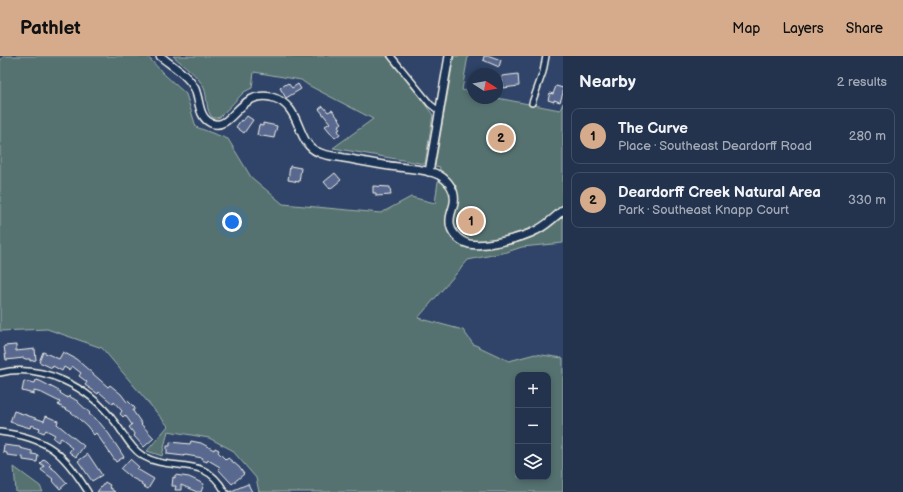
<!DOCTYPE html>
<meta charset="utf-8">
<style>
:root{--surface:#23334e;--page:#2f3f58;--text:#f1f3f6;--muted:#a3aab6;--line:#404e66;--accent:#d6ab8b}
body{margin:0;font-family:"Balsamiq Sans",sans-serif;background:var(--page);color:var(--text)}
.controls{position:absolute;right:12px;bottom:12px;display:grid;overflow:hidden;border-radius:8px;box-shadow:0 2px 6px #0003}
.controls button{width:36px;height:36px;display:grid;place-items:center;padding:0;border:0;border-bottom:1px solid var(--line);background:var(--surface);color:var(--text);font:20px sans-serif}
.compass{position:absolute;left:467px;top:12px;width:36px;height:36px;border-radius:50%;background:var(--surface);box-shadow:0 2px 6px #0003;rotate:101deg}
.you{position:absolute;left:232px;top:166px;width:14px;height:14px;margin:-10px;border:3px solid #fff;border-radius:50%;background:#1a73e8;box-shadow:0 0 0 6px #1a73e833}
.badge{display:grid;place-items:center;width:26px;height:26px;border-radius:50%;background:var(--accent);color:#111;font-size:13px;font-weight:700}
.pin{position:absolute;translate:-50% -50%;border:2px solid #fff;box-shadow:0 1px 4px #0006}
.list{margin:0;padding:0;list-style:none}
h2{display:flex;justify-content:space-between;align-items:center;height:52px;margin:0;padding:0 16px;font-size:17px}
h2 small{font-size:13px;font-weight:400;color:var(--muted)}
.list li{display:grid;grid-template-columns:26px 1fr auto;gap:12px;align-items:center;box-sizing:border-box;height:56px;margin:0 8px 8px;padding:0 8px;border:1px solid var(--line);border-radius:8px}
.list b{display:block;font-size:15px;white-space:nowrap}
.list p{margin:0;font-size:13px;white-space:nowrap;color:var(--muted)}
.list em{font-size:13px;font-style:normal;color:var(--muted)}
.icon{flex:none;width:22px;height:22px;fill:none;stroke:currentColor;stroke-width:2;stroke-linecap:round;stroke-linejoin:round}
.map{position:relative;flex:none;width:563px;height:436px;overflow:hidden}
header{display:flex;align-items:center;gap:24px;box-sizing:border-box;height:56px;padding:0 20px;background:var(--accent);color:#111}
header strong{font-size:19px}
nav{display:flex;gap:22px;margin-inline-start:auto;font-size:14px}
main{display:flex}
aside{flex:1;background:var(--surface)}
.map>svg:first-child{display:block}
.green{fill:#557270;stroke:#a4b2ac;fill-rule:evenodd}
.building{fill:#58678f;stroke:#f4f1e8}
.lines{fill:none;stroke-linecap:round;stroke-linejoin:round}
.street-casing{stroke:#f4f1e8;stroke-width:8}
.secondary-casing{stroke:#f4f1e8;stroke-width:10}
.street{stroke:#1d3557;stroke-width:5}
.secondary{stroke:#1d3557;stroke-width:7}
</style>
<header>
<strong>Pathlet</strong>
<nav><a>Map</a><a>Layers</a><a>Share</a></nav>
</header>
<main>
<div class="map">
<svg width="563" height="436" viewBox="0 0 563 436">
<rect width="100%" height="100%" fill="#2f4468"/>
<filter id="ink" filterUnits="userSpaceOnUse"><feTurbulence type="fractalNoise" baseFrequency=".025" numOctaves="2"/><feDisplacementMap in="SourceGraphic" scale="8" xChannelSelector="R" yChannelSelector="G"/><feConvolveMatrix kernelMatrix="1 2 1 2 8 2 1 2 1" color-interpolation-filters="sRGB"/></filter>
<g filter="url(#ink)">
<g class="green">
<path d="M4,0h143l18,19 21,19 10,33 32,12 23,38 32,27 98,9 30,-16 24,6 5,-36 -5,-1 19,-110h14l-6,34 11,3v5h24l63,12 3,-7v140l-41,4 -15,5 -39,8 -50,58 45,12 10,14 36,17 26,-7 28,4v134h-304l-3,-14 -24,-28 -23,-12 -41,-7 -6,25 -15,-5 21,-25 -66,-78 -55,-19 -47,2v-270zM518,319h30v102h-30z"/>
<path d="M173,0h213l7,6 40,53 -8,49 -92,-16 40,-29 -65,-34 -7,-5 -47,-8 -2,16 -8,4 -24,25 -3,1h-4c-8,-7 -5,-21 -9,-30 -6,-13 -21,-23 -31,-32z"/>
<polygon points="14,411 40,430 43,436 16,436"/>
</g>
<g class="building">
<polygon points="484,0 490,0 501,4 499,11 483,4"/>
<polygon points="518,18 519,30 503,32 502,20"/>
<polygon points="288,27 292,32 298,28 301,33 286,42 280,32"/>
<polygon points="556,30 563,32 563,37 560,46 554,44 554,46 548,44 550,37 553,38"/>
<polygon points="323,50 328,56 332,54 342,67 338,70 340,73 338,74 340,78 335,82 325,70 330,67 319,53"/>
<polygon points="247,60 253,64 244,77 236,71 241,64 243,65"/>
<polygon points="263,67 277,70 274,82 257,79 259,69 263,70"/>
<polygon points="290,110 301,112 299,126 288,124"/>
<polygon points="335,117 341,124 330,133 324,126"/>
<polygon points="373,130 390,131 391,139 376,140 376,137 373,137"/>
<polygon points="16,289 16,295 35,293 36,304 30,305 30,303 25,303 24,302 6,304 4,290"/>
<polygon points="43,296 59,303 63,296 76,303 108,331 110,329 121,338 127,346 128,345 135,352 133,355 142,368 141,368 154,382 144,391 134,380 135,379 129,371 132,369 128,363 125,359 123,361 120,358 122,355 114,346 113,348 99,336 98,338 85,329 87,326 79,320 81,317 72,310 69,314 64,311 62,315 53,310 52,312 39,306"/>
<polygon points="36,324 40,325 61,336 60,337 68,342 69,340 79,346 78,346 90,357 89,358 100,367 109,378 124,401 116,406 96,377 94,379 87,370 71,356 58,349 60,346 42,337 34,335 34,338 22,335 24,325 35,327"/>
<polygon points="14,355 44,365 46,360 58,365 57,368 84,390 76,401 69,396 72,392 68,389 69,388 61,382 58,386 53,382 55,379 46,374 44,377 39,375 40,372 31,369 30,372 10,366"/>
<polygon points="191,385 201,387 214,394 215,392 219,394 218,396 226,404 228,402 239,411 244,418 232,428 218,413 220,411 208,404 207,406 202,404 203,402 185,399 184,400 167,398 167,390 170,390 170,386 190,388"/>
<polygon points="4,389 20,391 20,392 32,395 32,398 38,399 37,406 23,404 23,401 7,399 7,397 3,396"/>
<polygon points="88,398 102,419 92,425 78,405"/>
<polygon points="44,403 51,408 49,410 56,415 67,427 60,433 52,424 53,423 41,414 44,410 40,407"/>
<polygon points="130,403 139,411 137,413 154,423 148,433 141,429 142,427 132,422 121,413"/>
<polygon points="175,419 189,421 204,428 201,436 197,436 181,429 181,434 175,434 176,430 172,430 173,421 175,422"/>
<polygon points="105,426 110,429 109,431 115,436 97,436"/>
<polygon points="248,428 252,436 229,436"/>
</g>
<g class="lines">
<g class="street-casing">
<g id="street">
<polyline points="391,0 430,48 440,56"/>
<polyline points="532,47 543,16 546,0"/>
<path d="M0,317c42,-10 89,14 114,48 9,11 16,27 29,35 29,17 61,-3 82,36"/>
<path d="M0,376c48,6 63,20 88,60"/>
</g>
</g>
<g class="secondary-casing">
<g id="secondary">
<path d="M160,0c12,10 28,19 35,33 5,12 3,28 16,34 21,9 28,-33 60,-26 32,8 24,46 47,55 8,4 17,4 26,6 18,3 36,7 54,9 13,2 29,2 41,8 10,6 17,16 15,28 -1,6 -4,11 -4,17 -1,12 9,21 19,24 17,3 53,-6 68,-14 10,-5 18,-13 26,-20"/>
<polyline points="429,116 449,0"/>
</g>
</g>
<use href="#street" class="street"/>
<use href="#secondary" class="secondary"/>
</g>
</g>
</svg>
<div class="controls">
<button>+</button>
<button>−</button>
<button><svg class="icon" aria-label="layers" viewBox="0 0 24 24"><path d="M12 4l9 5-9 5-9-5zM3 14l9 5 9-5"/></svg></button>
</div>
<svg class="compass" viewBox="-18 -18 36 36"><path d="M0-13l5 13h-10z" fill="#e53935"/><path d="M0 13l5-13h-10z" fill="#a3aab6"/></svg>
<div class="you"></div>
<div class="pin badge" style="left:471px;top:165px">1</div>
<div class="pin badge" style="left:501px;top:82px">2</div>
</div>
<aside>
<h2>Nearby<small>2 results</small></h2>
<ul class="list">
<li><span class="badge">1</span><div><b>The Curve</b><p>Place · Southeast Deardorff Road</p></div><em>280 m</em></li>
<li><span class="badge">2</span><div><b>Deardorff Creek Natural Area</b><p>Park · Southeast Knapp Court</p></div><em>330 m</em></li>
</ul>
</aside>
</main>
